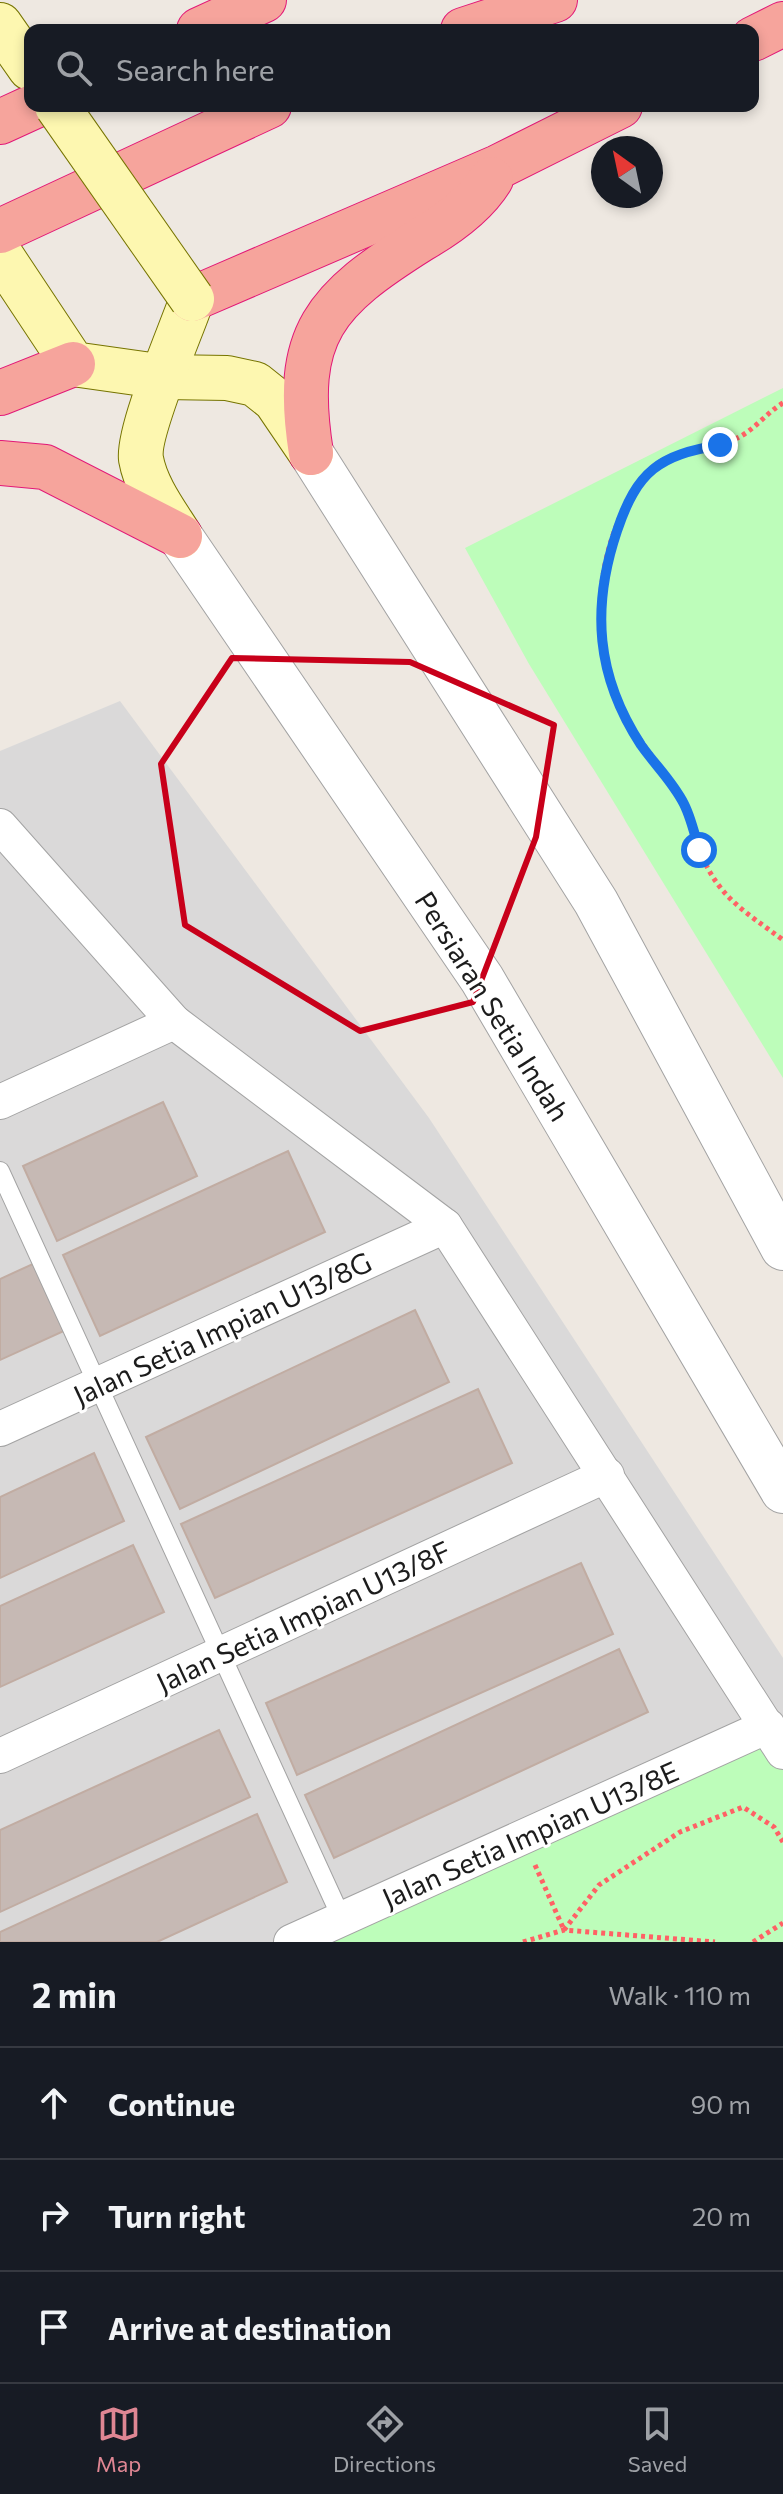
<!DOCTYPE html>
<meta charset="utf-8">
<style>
:root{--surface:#171b24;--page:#242831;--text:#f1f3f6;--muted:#9ea1a6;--line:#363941;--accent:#df8693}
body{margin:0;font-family:Commissioner,sans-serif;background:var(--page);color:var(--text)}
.compass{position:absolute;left:591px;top:136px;width:72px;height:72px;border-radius:50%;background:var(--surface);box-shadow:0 4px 12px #0003;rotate:327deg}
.stop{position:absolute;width:24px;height:24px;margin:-18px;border:6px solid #1a73e8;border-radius:50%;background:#fff}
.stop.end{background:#1a73e8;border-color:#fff;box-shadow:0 2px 8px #0008}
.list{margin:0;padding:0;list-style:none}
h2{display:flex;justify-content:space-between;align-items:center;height:104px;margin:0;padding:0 32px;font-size:34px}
h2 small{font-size:26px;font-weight:400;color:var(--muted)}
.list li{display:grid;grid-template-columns:52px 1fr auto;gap:24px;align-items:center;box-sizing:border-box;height:112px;padding:0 32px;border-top:2px solid var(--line)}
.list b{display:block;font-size:30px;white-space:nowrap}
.list em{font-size:26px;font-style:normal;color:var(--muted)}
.icon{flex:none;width:44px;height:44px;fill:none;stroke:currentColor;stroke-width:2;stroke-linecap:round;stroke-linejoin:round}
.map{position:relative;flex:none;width:783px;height:1942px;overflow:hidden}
.search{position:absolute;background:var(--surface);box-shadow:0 4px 12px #0003;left:24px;right:24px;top:24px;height:88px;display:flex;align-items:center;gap:20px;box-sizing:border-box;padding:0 28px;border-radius:16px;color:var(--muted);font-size:30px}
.sheet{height:440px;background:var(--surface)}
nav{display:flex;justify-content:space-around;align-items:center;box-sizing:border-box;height:112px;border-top:2px solid var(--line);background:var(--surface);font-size:22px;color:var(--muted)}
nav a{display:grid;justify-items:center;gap:4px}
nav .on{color:var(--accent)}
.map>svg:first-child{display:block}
.residential{fill:#dad9d9}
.park{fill:#bdfdba}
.building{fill:#c6b9b4;stroke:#c1aca2;stroke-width:2}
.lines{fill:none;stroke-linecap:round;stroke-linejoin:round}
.service-casing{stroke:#a3a3a3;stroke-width:20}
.minor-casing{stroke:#a3a3a3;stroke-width:36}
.tertiary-casing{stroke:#a3a3a3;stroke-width:46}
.secondary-casing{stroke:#767400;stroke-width:46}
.trunk-casing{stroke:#e21877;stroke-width:46}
.path{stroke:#ff6165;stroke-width:5;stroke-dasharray:4 4;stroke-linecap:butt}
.service{stroke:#fff;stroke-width:18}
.minor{stroke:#fff;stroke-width:34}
.tertiary{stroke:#fff;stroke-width:44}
.secondary{stroke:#fdf7b0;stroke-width:44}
.trunk{stroke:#f6a49c;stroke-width:44}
.secondary-bridge-casing{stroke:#767400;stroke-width:46;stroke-linecap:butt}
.secondary-bridge{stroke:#fdf7b0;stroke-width:44}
.route{stroke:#1a73e8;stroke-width:10}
.marked{fill:none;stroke:#c8001a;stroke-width:6;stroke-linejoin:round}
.labels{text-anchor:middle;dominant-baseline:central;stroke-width:6;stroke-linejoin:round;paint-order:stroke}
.street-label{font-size:28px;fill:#1c1c1c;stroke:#fff}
</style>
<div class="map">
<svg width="783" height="1942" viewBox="0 0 783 1942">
<rect width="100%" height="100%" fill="#eee8e1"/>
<polygon class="residential" points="120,701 429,1118 783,1658 783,1942 0,1942 0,751"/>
<g class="park">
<polygon points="783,388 783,1078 529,664 465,548"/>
<polygon points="768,1726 783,1752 783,1942 291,1942"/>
</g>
<g class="building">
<polygon points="163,1102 197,1176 57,1241 23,1166"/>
<polygon points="288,1151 325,1232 100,1336 63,1255"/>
<polygon points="35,1263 66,1330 0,1360 0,1279"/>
<polygon points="415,1310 449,1382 180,1509 146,1437"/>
<polygon points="478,1389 512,1463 215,1598 181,1524"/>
<polygon points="94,1453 124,1521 0,1578 0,1497"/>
<polygon points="133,1545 164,1612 0,1687 0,1606"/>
<polygon points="581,1563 613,1634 297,1775 266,1703"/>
<polygon points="619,1649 648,1712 334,1858 305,1795"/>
<polygon points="219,1730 250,1797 0,1912 0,1830"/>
<polygon points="257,1814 287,1882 157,1942 0,1942 0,1932"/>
</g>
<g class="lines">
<g class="service-casing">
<polyline id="service" points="0,1171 342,1919"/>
</g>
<g class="minor-casing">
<g id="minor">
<polyline points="0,826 174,1022 445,1226 783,1752"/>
<polyline points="0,1102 174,1022"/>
<polyline points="0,1429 445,1226"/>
<polyline points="0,1756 607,1475"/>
<polyline points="291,1942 768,1726"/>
</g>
</g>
<g class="tertiary-casing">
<g id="tertiary">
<polyline points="311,453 596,902 783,1248"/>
<polyline points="180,536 482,979 783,1491"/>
</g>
</g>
<g class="secondary-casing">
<g id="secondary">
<polyline points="0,25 30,68"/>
<polyline points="0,254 73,364 165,377 227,378 255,384 275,400 311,453"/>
<path d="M180,536c-15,-24 -34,-49 -39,-77 -4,-27 40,-128 51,-160"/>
</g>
</g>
<g class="trunk-casing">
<g id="trunk">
<polyline points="199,30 264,0"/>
<polyline points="463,30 555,0"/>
<polyline points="753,39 783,24"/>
<polyline points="0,122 35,106"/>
<polyline points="0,231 269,106"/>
<polyline points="192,299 498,167 620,106"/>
<polyline points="0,393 73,364"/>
<path d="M311,453c-19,-120 14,-153 111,-214 26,-15 53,-34 69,-60"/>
<polyline points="0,463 45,467 180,536"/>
</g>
</g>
<g class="path">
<path d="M783,403c-17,10 -29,28 -48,36 -30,13 -67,8 -89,35 -48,59 -60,157 -29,226 18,38 45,67 66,102 9,15 11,35 18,52 19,45 45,58 82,86"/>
<polyline points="535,1865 564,1930"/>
<polyline points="564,1930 599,1885 680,1832 743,1807 774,1827 783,1842"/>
<polyline points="523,1942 564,1930 715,1942"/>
<polyline points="753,1942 783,1923"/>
</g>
<use href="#service" class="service"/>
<use href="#minor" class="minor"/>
<use href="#tertiary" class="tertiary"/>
<use href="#secondary" class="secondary"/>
<use href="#trunk" class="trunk"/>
<g class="secondary-bridge-casing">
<polyline id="secondary-bridge" points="57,106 192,299"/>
</g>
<use href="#secondary-bridge" class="secondary-bridge"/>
</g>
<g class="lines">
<path class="route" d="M699,850c-4,-15 -8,-32 -15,-46 -11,-22 -29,-39 -43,-59 -45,-69 -50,-137 -24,-214 20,-60 42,-76 103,-86"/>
</g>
<path class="marked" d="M232,658l178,4 144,63 -18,112 -63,165 -113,29 -175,-106 -24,-161z"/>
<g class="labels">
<g class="street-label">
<text transform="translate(493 1006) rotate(58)">Persiaran Setia Indah</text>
<text transform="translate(222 1328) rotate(-25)">Jalan Setia Impian U13/8G</text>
<text transform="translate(303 1616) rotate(-25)">Jalan Setia Impian U13/8F</text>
<text transform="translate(530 1834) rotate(-24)">Jalan Setia Impian U13/8E</text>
</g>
</g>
</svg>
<svg class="compass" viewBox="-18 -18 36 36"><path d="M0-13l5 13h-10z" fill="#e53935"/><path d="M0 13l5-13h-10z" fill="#9ea1a6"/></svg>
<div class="stop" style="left:699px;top:850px"></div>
<div class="stop end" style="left:720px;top:445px"></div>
<div class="search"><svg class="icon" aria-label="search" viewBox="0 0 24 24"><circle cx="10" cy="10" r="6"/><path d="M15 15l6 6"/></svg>Search here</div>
</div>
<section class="sheet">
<h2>2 min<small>Walk · 110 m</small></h2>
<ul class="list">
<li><svg class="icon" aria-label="ahead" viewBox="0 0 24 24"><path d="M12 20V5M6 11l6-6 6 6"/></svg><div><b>Continue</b></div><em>90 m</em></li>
<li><svg class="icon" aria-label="right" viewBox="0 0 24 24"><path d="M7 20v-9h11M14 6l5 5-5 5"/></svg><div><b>Turn right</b></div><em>20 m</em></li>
<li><svg class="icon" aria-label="arrive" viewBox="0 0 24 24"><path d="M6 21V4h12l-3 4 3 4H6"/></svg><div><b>Arrive at destination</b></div></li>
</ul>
</section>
<nav>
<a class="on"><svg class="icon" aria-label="map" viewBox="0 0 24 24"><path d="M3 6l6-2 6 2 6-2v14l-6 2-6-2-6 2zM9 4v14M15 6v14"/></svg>Map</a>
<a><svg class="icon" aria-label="directions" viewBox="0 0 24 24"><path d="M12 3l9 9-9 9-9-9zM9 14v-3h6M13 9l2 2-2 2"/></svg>Directions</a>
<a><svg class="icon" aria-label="saved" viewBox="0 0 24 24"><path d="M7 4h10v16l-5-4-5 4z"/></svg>Saved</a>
</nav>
